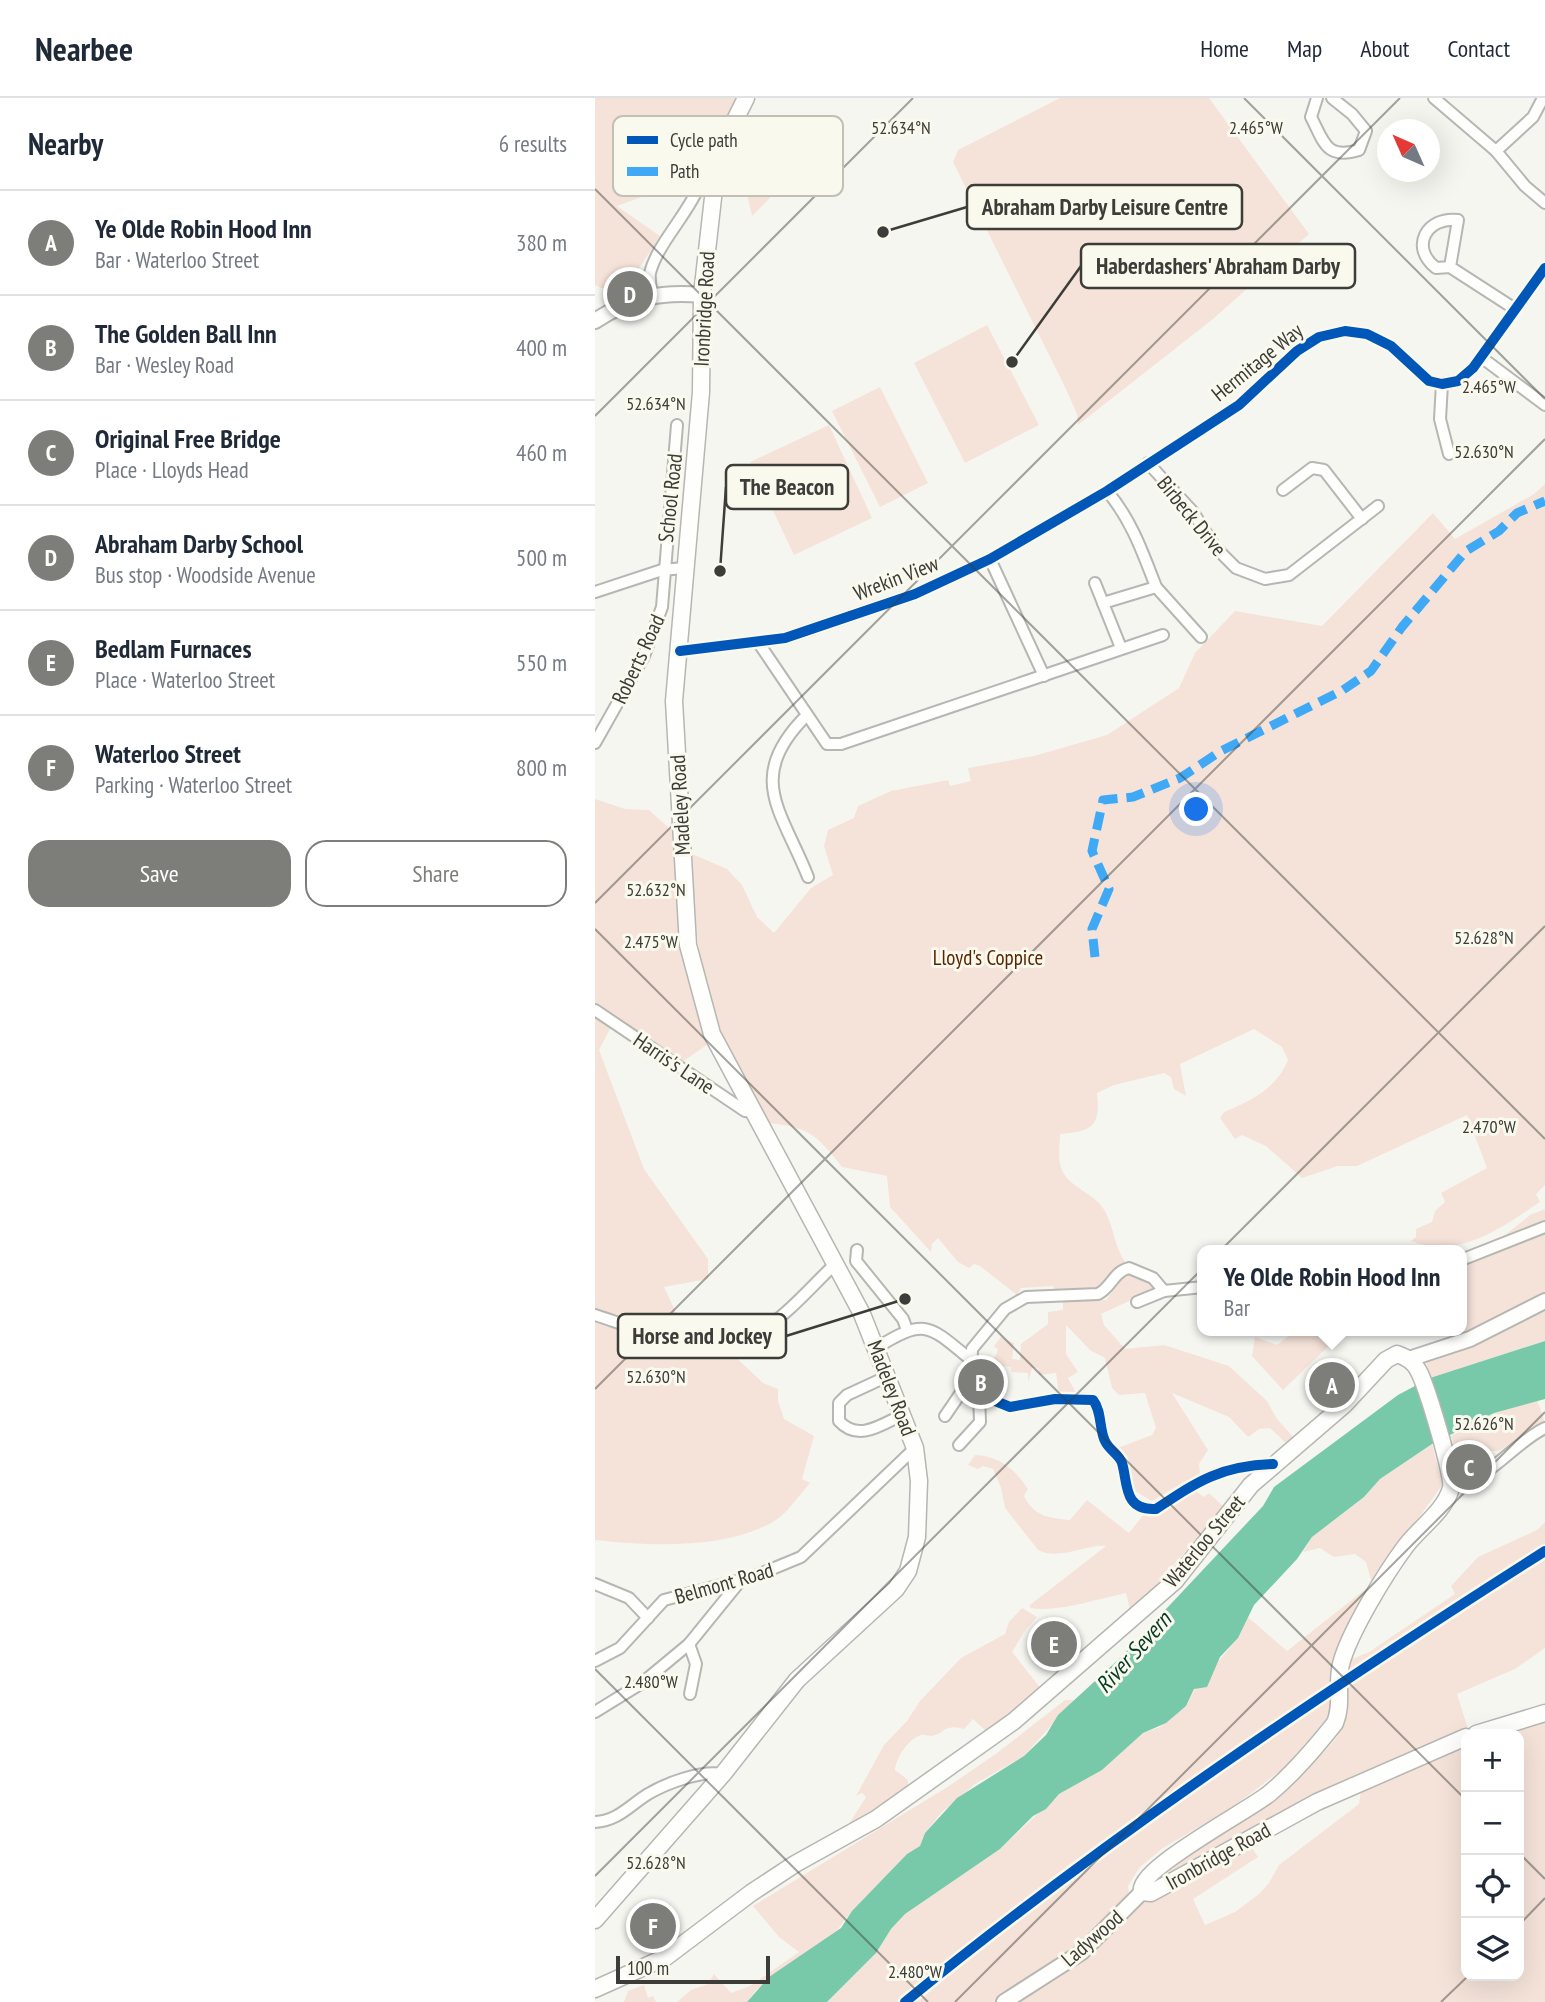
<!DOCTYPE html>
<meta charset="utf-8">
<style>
:root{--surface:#fff;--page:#f2f2f3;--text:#1f2937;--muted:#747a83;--line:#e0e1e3;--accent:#7d7d79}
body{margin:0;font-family:"PT Sans Narrow",sans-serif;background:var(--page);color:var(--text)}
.controls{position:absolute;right:21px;bottom:21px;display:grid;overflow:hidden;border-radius:14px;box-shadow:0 7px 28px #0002}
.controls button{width:63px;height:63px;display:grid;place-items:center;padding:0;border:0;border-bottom:2px solid var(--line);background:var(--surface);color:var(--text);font:35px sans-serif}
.compass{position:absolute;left:782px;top:21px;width:63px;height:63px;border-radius:50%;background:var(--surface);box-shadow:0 7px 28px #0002;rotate:315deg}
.scale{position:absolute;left:21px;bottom:18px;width:154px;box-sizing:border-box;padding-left:7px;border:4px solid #3c3c38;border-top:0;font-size:19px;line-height:24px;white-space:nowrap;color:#3c3c38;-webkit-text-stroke:5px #f9f9ee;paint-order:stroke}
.you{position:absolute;left:602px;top:712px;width:24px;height:24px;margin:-18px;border:5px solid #fff;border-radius:50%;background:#1a73e8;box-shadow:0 0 0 10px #1a73e833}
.badge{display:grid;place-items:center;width:46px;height:46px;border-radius:50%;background:var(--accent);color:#fff;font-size:23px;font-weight:700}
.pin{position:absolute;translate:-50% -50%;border:4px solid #fff;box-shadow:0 2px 7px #0006}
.popup{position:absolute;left:602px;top:1147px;width:270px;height:91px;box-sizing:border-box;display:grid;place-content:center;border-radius:14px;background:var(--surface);filter:drop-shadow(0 2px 5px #0005);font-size:23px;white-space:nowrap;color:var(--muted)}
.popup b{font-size:26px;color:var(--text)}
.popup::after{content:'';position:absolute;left:50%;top:100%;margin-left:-14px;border:14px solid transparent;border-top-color:var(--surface)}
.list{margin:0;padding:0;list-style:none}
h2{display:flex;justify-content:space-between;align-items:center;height:91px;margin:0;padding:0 28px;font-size:30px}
h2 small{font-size:23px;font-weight:400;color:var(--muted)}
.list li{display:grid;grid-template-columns:46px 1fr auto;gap:21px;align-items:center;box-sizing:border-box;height:105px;padding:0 28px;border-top:2px solid var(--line)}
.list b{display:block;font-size:26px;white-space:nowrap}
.list p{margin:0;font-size:23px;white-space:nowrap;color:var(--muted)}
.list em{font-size:23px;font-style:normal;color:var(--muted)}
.actions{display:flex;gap:14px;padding:21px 28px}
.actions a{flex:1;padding:16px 0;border:2px solid var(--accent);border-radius:21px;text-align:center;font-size:24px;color:var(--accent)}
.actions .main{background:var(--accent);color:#fff}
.icon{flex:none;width:38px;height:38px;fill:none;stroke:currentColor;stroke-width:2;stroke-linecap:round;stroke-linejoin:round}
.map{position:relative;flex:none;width:950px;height:1904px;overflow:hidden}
header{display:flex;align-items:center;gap:42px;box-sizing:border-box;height:98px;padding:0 35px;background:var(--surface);border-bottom:2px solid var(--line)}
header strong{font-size:33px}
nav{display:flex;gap:38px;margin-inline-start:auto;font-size:24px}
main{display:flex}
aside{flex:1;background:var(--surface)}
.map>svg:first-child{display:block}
.green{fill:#f5e3d9}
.water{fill:#77c9aa}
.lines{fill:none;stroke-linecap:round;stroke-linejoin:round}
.minor-casing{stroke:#b6b6b2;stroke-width:14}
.tertiary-casing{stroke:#b6b6b2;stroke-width:18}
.secondary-casing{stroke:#b6b6b2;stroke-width:19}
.minor{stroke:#fefefd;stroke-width:10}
.tertiary{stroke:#fefefd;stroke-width:14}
.secondary{stroke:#fefefd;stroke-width:16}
.quiet{stroke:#3fa9f5;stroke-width:9;stroke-dasharray:18 9;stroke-linecap:butt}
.cycleway-casing{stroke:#f9f9ee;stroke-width:15}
.cycleway{stroke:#0057b8;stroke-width:10}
.ticks{fill:none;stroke:#3c3c38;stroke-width:2;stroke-opacity:0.45}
.labels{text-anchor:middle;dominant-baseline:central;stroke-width:6;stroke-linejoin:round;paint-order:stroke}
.street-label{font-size:21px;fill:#3c3c38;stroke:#f9f9ee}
.park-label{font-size:21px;fill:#5c2501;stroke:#f9f9ee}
.water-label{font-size:23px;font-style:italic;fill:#063a29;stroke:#f9f9ee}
.key{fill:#f9f9ee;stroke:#c0c0b7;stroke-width:2}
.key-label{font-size:19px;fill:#3c3c38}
.ticks-label{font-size:18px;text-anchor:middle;fill:#3c3c38;stroke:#f9f9ee;stroke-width:6;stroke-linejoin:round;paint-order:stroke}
.leader{fill:none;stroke:#3c3c38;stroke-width:2.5}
.callout-dot{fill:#3c3c38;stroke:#f9f9ee;stroke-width:2.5}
.callout{fill:#f9f9ee;stroke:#3c3c38;stroke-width:2.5}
.callout-label{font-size:23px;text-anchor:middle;font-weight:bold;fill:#3c3c38}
</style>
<header>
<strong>Nearbee</strong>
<nav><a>Home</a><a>Map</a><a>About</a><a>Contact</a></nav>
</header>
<main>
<aside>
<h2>Nearby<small>6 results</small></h2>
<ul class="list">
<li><span class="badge">A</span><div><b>Ye Olde Robin Hood Inn</b><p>Bar · Waterloo Street</p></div><em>380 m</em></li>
<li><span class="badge">B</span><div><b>The Golden Ball Inn</b><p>Bar · Wesley Road</p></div><em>400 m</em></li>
<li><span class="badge">C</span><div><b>Original Free Bridge</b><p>Place · Lloyds Head</p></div><em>460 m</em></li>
<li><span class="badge">D</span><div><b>Abraham Darby School</b><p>Bus stop · Woodside Avenue</p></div><em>500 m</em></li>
<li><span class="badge">E</span><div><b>Bedlam Furnaces</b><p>Place · Waterloo Street</p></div><em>550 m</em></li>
<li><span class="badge">F</span><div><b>Waterloo Street</b><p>Parking · Waterloo Street</p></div><em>800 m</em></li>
</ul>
<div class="actions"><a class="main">Save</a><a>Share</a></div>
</aside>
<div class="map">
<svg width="950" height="1904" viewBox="0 0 950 1904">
<rect width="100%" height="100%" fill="#f6f6f1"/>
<g class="green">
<polygon points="0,0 141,0 121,49 95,52 80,67 66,92 22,108 65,138 32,189 6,190 0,187"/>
<polygon points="465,0 614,0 714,136 618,221 483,327 482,316 470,289 358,64 363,52"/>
<polygon points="176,78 188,87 157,118 152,96 165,81"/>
<polygon points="392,227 444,327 370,365 319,265"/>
<polygon points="285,289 333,385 285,409 237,313"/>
<polygon points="234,327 277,420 199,457 155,364"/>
<path d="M950,386v701l-9,9 4,8c-37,25 -82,58 -129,39l5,-4v-8l16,-7 3,-11 10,-9 -4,-9 46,-25 -20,-53 -110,51h-19l-36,12 -36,-32 -24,-11 -7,4 -15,-21 4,-6c27,-11 52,-23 64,-52l-6,-13 -28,-18 -74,35 6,32 -12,-7 -3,-12 -7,-4 -50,12 -17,8c4,33 -5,39 -37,41 0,12 -3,27 3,38 7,15 30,21 40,36 11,17 11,39 23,55l-12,6 -11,18 -48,4 -2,-5 -32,2 -4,7 -37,-29 -6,-2 -5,4 -11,-6 -20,-24 -6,6 -1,8 -41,-45 -3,-31 -45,-9c-25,-32 -33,-40 -74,-44 -21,-40 -45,-80 -58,-123 -14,-47 -16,-97 -18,-146l35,15 15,16 15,32 17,16 37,-45 22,-13 -9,-29 4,-16 26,-12 4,-12 33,-15 57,-11 2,6 21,-5 -3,-13 66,-12 73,-21 72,-47 16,-35 40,-42 87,15 111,-113 22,26 79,-45z"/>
<polygon points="0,701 30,711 54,712 75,731 78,711 116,944 87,964 0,908"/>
<path d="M0,919l16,10 -12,23 45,119 64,90v20l-44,8 21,45 -30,-3 -55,-18 -1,12 68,21 58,3 38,36 15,6v12l6,18 30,17 -12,43 8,4c-11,12 -24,32 -37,39 -50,28 -123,24 -178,18z"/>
<polygon points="950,1111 950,1126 927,1132 868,1158 869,1154 910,1137 935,1117"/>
<polygon points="950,1136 950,1243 835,1280 831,1264 883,1244 878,1233 864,1236 863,1233 866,1233 867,1167"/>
<polygon points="533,1174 545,1176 560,1191 506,1216 509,1227 530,1251 569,1247 634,1268 672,1303 682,1321 700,1341 694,1348 675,1330 664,1331 653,1339 634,1319 577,1295 613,1352 604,1366 605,1375 557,1403 535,1390 520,1351 557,1337 561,1330 550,1295 524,1297 517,1290 510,1260 495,1252 471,1227 471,1256 483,1274 473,1280 481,1295 464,1296 461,1275 444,1277 443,1270 437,1270 433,1284 433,1275 416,1274 416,1269 396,1267 403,1252 399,1248 406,1239 419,1245 417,1261 425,1262 426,1246 453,1226 453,1214 468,1212 468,1199 511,1202"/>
<polygon points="700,1233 749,1233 688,1292 657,1258 660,1239 682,1247"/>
<polygon points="942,1302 950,1324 904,1353 885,1353 882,1356 890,1366 881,1366 862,1359 856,1338 899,1315"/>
<polygon points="837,1346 848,1386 777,1485 738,1613 690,1669 638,1709 568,1750 545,1769 533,1788 534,1798 539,1803 554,1804 655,1747 663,1759 598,1801 610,1827 640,1814 664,1796 674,1785 684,1767 764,1706 766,1693 871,1647 871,1878 924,1878 924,1636 910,1636 950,1625 950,1904 232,1904 281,1855 296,1831 310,1816 405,1751 464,1696 507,1672 548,1635 565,1629 591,1608 600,1591 643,1540 653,1519 692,1553 777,1486 771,1464 760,1456 739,1459 725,1450 708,1454 717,1439 769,1399 785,1381"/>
<path d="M380,1357c24,1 40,14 53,34l-4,7c10,21 26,22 46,24l17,-20 42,33 15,-19 12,-1 36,-25 12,9 5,-4 15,14 -93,107 -5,-21c-30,6 -68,20 -96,15v-3l76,-59c-20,-2 -46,15 -68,4l-33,-42 -4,-20 -8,-19 -10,-3 -5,3 -10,-4z"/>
<path d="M950,1424v126l-30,21 -58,25 11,35c-30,9 -56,22 -84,34 -79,34 -154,74 -226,120l-3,-6c41,-28 174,-110 188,-152 6,-19 5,-45 7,-65l19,-8 86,-58 -4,-8 27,-29 59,-27z"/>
<path d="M427,1510l15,9 -11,12 -14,23 30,38 -54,43 -15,-14 -9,10c-22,-5 -18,4 -32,7 -4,0 -8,-2 -11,-1 -13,4 -25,23 -26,35l13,10v8l-59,36 17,-27 -4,-4 -6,3 28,-51 23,-24 13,-20 41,-43 44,-24 4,-12z"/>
<polygon points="470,1602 479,1602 429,1658 380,1686 347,1714 330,1735 325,1748 312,1756 257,1813 236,1840 161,1892 152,1904 82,1904 96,1892 113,1886 119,1876 136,1895 155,1888 204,1854 184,1839 158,1808 354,1688 402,1655"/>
<polygon points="49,1887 53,1900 58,1898 61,1904 29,1904 33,1893"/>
</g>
<polygon class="water" points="950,1243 950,1301 899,1315 837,1346 785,1381 769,1399 717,1439 702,1461 659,1507 643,1540 625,1559 612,1589 599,1591 591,1608 571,1625 548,1635 507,1672 464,1696 451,1711 438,1718 405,1751 310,1816 296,1831 281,1855 232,1904 152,1904 174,1879 246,1830 257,1813 312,1756 325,1748 330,1735 362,1700 429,1658 451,1637 463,1617 524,1561 668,1408 679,1389 803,1297 835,1280"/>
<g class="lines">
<g class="minor-casing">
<g id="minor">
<path d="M722,0l-6,19c13,25 15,43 48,33l7,-19 -14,-17 -20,-16"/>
<polyline points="839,0 901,53 930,88 950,105"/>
<polyline points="901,53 938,19 948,0"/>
<path d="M855,169l8,-47c-31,-4 -49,27 -22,48l14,-1 65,42"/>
<path d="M57,197c-1,-6 -3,-16 -2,-22 7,-29 39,-60 50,-89"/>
<polyline points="886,259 950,307"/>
<polyline points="847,286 845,321 854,356"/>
<polyline points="553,365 598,414 620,449 641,470 670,481 694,477 783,408"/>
<polyline points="688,392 717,370 729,372 767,421"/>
<polyline points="395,461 449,578"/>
<polyline points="500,485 526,550"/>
<polyline points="561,489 606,539"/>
<polyline points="0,494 67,472 89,470"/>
<path d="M508,505l53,-16c-13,-34 -25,-68 -49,-96"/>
<polyline points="163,544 232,646 246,646 568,537"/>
<polyline points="85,553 190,540 320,496 395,461 512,393 644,307 702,253 724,239 750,233 772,236 796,248 834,283 847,286 863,283 878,270 950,170"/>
<path d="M212,617c-63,62 -25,96 1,162"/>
<polyline points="0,645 49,558 67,509 82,327"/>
<polyline points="0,912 150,1013 159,1014"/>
<polyline points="262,1152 261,1163 308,1221 312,1232"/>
<polyline points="866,1162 950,1129"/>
<polyline points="542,1204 569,1193"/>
<path d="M0,1217c50,16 118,46 168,15 27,-18 49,-44 72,-66"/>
<path d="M281,1250c49,-30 52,-24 95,12"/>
<path d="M293,1278l-41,19 -8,8v18c19,21 42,4 63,-6"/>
<path d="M371,1291l44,18 45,-8 38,1c9,11 6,29 12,41 4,9 14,13 17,22 6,20 1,48 34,46 42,-28 64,-43 117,-45"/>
<path d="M350,1318l26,-38 1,-29 33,-40 21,-12 72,-3c14,-7 15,-22 31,-26l24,10 11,13 39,-4"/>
<polyline points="364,1347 385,1324 384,1297"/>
<path d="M857,1387c38,-4 60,-41 93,-57"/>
<polyline points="0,1486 34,1500 53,1520"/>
<polyline points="94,1546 101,1566 95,1596"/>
<polyline points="0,1563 25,1550 69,1502 160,1478 206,1459 320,1350"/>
<polyline points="0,1614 47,1585 94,1546 146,1482"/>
<path d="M0,1724c23,-1 35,-17 53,-28 19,-11 53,-24 75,-20"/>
</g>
</g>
<g class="tertiary-casing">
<g id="tertiary">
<path d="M0,223c34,-23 66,-30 107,-26"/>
<polyline points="814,1261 875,1241 950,1203"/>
<polyline points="409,1904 487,1854 547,1794"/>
</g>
</g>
<g class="secondary-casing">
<g id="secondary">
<polyline points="881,1636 950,1615"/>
<polyline points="0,1822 128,1676 202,1582 301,1491 313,1473 322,1439 324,1383 320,1350 267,1216 117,936 93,847 79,603 106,294 107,197 119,91 128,46 151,0"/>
<path d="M0,1891l71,-32 85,-64 44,-29 81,-45 138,-98 161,-140 76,-96 93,-80 42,-45 11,-6c9,3 17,8 21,16 8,14 36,106 33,118 -6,23 -33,41 -46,59 -20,27 -56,86 -64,117 -5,20 2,40 -6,59 -20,25 -40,49 -65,70 -20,17 -134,76 -128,99l9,1 166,-91 149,-65"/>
</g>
</g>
<use href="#minor" class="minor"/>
<use href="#tertiary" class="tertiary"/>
<use href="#secondary" class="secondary"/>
<polyline class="quiet" points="500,859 497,831 514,791 497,753 508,702 538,699 585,680 626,653 748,592 776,573 807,529 871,453 904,433 922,415 950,403"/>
<g class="cycleway-casing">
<g id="cycleway">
<polyline points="85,553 190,540 320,496 395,461 512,393 644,307 702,253 724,239 750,233 772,236 796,248 834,283 847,286 863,283 878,270 950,170"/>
<path d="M371,1291l44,18 45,-8 38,1c9,11 6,29 12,41 4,9 14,13 17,22 6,20 1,48 34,46 42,-28 64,-43 117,-45"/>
<path d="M310,1904c202,-165 420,-311 640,-451"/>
</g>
</g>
<use href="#cycleway" class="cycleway"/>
</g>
<path class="ticks" d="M649,0l301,301M0,91l950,950M0,318l318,-318M0,805l805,-805M0,831l871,871M0,1291l950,-950M0,1571l333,333M924,1755l26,26M0,1778l950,-950M924,1827l26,-27M360,1904l590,-590M846,1904l27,-26"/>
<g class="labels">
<g class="street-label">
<text transform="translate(109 211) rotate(-87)">Ironbridge Road</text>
<text transform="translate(662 264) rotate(-39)">Hermitage Way</text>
<text transform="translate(75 400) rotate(-84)">School Road</text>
<text transform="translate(597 418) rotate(51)">Birbeck Drive</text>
<text transform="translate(301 480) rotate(-21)">Wrekin View</text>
<text transform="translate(43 561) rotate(-65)">Roberts Road</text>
<text transform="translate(85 707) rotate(-93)">Madeley Road</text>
<text transform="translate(79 965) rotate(34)">Harris's Lane</text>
<text transform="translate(297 1290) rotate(69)">Madeley Road</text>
<text transform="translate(609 1443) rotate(-50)">Waterloo Street</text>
<text transform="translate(129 1485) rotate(-16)">Belmont Road</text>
<text transform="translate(623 1758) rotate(-29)">Ironbridge Road</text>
<text transform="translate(497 1840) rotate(-41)">Ladywood</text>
</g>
<g class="park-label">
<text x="393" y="859">Lloyd's Coppice</text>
</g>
<g class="water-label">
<text transform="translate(538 1554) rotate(-48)">River Severn</text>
</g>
</g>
<rect x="18" y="18" width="230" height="80" rx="10" class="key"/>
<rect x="32" y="38" width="31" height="8" fill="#0057b8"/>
<rect x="32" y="69" width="31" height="9" fill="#3fa9f5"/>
<g class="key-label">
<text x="75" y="49">Cycle path</text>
<text x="75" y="80">Path</text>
</g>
<g class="ticks-label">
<text x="661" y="36">2.465°W</text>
<text x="306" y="36">52.634°N</text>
<text x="894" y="295">2.465°W</text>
<text x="61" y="312">52.634°N</text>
<text x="889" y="360">52.630°N</text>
<text x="61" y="798">52.632°N</text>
<text x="889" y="846">52.628°N</text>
<text x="56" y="850">2.475°W</text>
<text x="894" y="1035">2.470°W</text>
<text x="61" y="1285">52.630°N</text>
<text x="889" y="1332">52.626°N</text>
<text x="56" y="1590">2.480°W</text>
<text x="61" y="1771">52.628°N</text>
<text x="320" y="1880">2.480°W</text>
</g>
<path class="leader" d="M288 134L372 109M417 264L486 168M125 473L131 389M310 1201L191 1238"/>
<g class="callout-dot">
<circle cx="288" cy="134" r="7"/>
<circle cx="417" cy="264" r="7"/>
<circle cx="125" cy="473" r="7"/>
<circle cx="310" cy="1201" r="7"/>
</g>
<g class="callout">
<rect x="372" y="87" width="275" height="44" rx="7"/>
<rect x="486" y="146" width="274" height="44" rx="7"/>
<rect x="131" y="367" width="122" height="44" rx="7"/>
<rect x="23" y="1216" width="168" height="44" rx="7"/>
</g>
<g class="callout-label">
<text x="510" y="117">Abraham Darby Leisure Centre</text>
<text x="623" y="176">Haberdashers' Abraham Darby</text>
<text x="192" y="397">The Beacon</text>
<text x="107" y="1246">Horse and Jockey</text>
</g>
</svg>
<div class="controls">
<button>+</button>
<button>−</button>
<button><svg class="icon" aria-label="locate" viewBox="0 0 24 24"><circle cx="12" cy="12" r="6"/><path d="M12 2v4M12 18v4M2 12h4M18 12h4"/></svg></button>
<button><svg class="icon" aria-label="layers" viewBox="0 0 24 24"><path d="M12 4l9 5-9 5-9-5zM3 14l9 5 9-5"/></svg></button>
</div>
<svg class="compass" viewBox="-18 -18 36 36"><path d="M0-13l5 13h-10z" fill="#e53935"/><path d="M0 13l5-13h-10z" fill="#747a83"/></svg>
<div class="scale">100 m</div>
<div class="you"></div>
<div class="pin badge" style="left:737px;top:1287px">A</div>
<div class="popup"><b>Ye Olde Robin Hood Inn</b>Bar</div>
<div class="pin badge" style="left:386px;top:1284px">B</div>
<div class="pin badge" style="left:874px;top:1369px">C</div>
<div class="pin badge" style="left:35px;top:196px">D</div>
<div class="pin badge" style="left:459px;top:1546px">E</div>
<div class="pin badge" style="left:58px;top:1828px">F</div>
</div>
</main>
